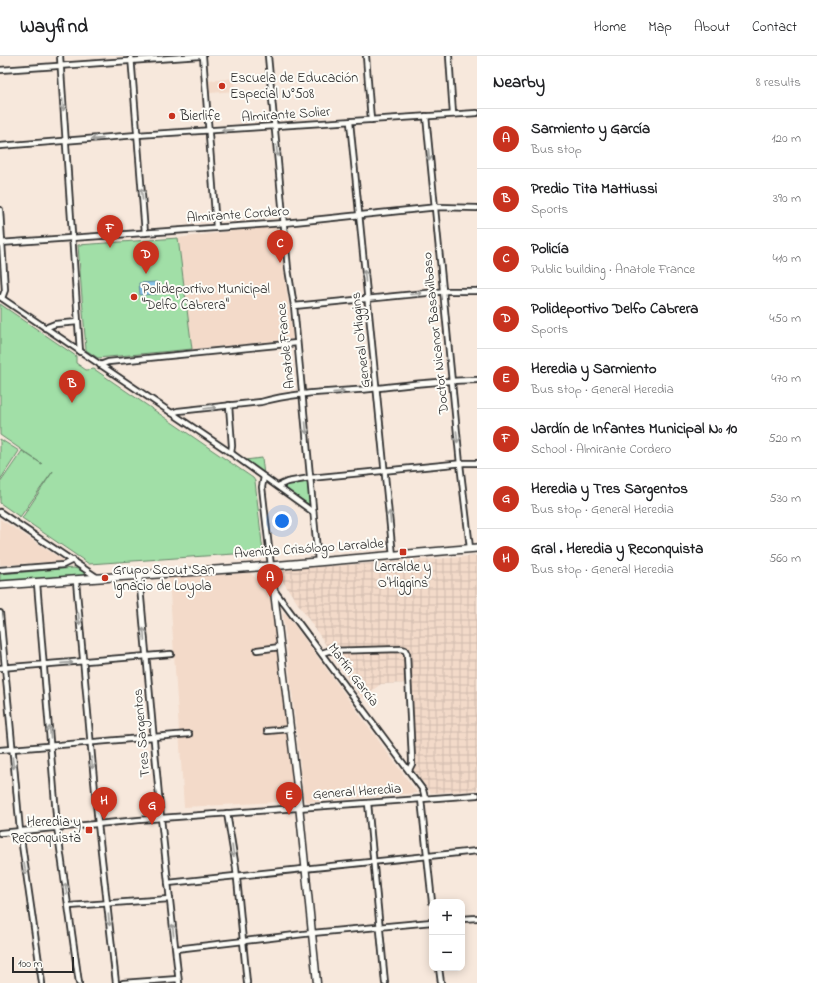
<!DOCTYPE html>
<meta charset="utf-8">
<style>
:root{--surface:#fff;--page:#f2f2f2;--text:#202124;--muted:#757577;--line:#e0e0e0;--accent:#c8321e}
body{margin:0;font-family:"Indie Flower",sans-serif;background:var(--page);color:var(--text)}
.controls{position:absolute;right:12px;bottom:12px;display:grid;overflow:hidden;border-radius:8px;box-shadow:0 2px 10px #0003}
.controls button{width:36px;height:36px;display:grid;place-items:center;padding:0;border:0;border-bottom:1px solid var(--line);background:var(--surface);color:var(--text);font:20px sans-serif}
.scale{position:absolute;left:12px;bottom:10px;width:62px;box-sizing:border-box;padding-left:4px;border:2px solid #2b2b2b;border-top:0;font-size:11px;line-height:14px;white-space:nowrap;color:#2b2b2b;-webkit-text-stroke:3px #fdfcf7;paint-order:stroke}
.you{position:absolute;left:282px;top:465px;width:14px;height:14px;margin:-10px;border:3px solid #fff;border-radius:50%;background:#1a73e8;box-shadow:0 0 0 6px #1a73e833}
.badge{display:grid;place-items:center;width:26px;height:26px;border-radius:50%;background:var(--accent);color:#fff;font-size:13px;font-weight:700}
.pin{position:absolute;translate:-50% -33px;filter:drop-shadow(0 1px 2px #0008)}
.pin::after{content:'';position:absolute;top:21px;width:14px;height:12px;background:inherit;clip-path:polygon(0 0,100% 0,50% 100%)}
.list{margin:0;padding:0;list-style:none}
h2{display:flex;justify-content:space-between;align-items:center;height:52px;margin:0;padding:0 16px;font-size:17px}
h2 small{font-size:13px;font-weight:400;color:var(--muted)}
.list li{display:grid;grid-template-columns:26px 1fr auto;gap:12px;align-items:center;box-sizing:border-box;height:60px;padding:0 16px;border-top:1px solid var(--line)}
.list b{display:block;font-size:15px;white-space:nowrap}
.list p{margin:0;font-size:13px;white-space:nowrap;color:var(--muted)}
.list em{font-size:13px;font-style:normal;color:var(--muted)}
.map{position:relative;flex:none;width:477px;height:927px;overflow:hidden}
header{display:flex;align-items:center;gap:24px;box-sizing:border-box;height:56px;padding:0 20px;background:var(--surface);border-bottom:1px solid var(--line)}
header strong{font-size:19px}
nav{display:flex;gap:22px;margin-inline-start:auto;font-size:14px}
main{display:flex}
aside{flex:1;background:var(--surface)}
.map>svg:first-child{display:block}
.built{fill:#f3dac9}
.industrial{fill:url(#industrial-grid)}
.green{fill:#a1dfa7;stroke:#668569}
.water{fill:url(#water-ripples);stroke:#63869c}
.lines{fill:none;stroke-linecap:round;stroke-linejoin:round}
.minor-casing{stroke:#2b2b2b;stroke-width:8}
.tertiary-casing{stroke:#2b2b2b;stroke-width:9}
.secondary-casing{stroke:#2b2b2b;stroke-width:10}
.minor{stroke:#fdfcf7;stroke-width:4.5}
.tertiary{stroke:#fdfcf7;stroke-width:6}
.secondary{stroke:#fdfcf7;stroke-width:7}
.oneway{stroke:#9e9e9b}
.poi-dot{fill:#c8321e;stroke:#fdfcf7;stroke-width:1.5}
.labels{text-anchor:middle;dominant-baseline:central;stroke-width:4;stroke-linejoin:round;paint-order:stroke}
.poi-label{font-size:14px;fill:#2b2b2b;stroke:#fdfcf7;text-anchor:start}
.street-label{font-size:14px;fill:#2b2b2b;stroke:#fdfcf7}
</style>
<header>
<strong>Wayfind</strong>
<nav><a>Home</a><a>Map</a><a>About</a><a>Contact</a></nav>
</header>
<main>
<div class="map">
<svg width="477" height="927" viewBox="0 0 477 927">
<defs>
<pattern id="industrial-grid" width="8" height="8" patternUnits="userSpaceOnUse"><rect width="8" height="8" fill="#f3dac9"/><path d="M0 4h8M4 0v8" fill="none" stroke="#d0bbad"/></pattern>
<pattern id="water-ripples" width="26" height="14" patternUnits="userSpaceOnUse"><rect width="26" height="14" fill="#88c2e7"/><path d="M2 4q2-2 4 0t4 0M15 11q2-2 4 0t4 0" fill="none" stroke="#6f9ebb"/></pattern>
</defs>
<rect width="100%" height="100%" fill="#f7e8dc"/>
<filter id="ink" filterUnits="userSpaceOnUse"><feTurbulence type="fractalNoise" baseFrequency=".025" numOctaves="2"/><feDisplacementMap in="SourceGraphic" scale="8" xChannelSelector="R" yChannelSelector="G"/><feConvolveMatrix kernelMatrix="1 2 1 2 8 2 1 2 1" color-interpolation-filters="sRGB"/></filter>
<g filter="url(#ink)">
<g class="built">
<polygon points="234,22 235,35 210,37 209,25"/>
<polygon points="278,169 293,283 192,293 178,182"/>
<polygon points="0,463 64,505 0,509"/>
<polygon points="250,517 277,540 296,745 184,751 169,522"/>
<polygon points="283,558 286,558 417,737 306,746 304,743"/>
</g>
<polygon class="industrial" points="477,500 477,734 431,737 414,715 412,627 381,628 362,642 275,514"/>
<g class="green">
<polygon points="178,182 192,293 98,302 86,294 78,189"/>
<polygon points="0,248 76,300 76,307 86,314 94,313 253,422 255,425 263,496 89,508 22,462 53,415 20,461 0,447 0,427 22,395 42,408 0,379"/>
<polygon points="0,383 19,395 0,424"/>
<polygon points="262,402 264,419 245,404"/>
<polygon points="305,426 309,428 310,449 285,433 285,431 287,428"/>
<polygon points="74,512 84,515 84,519 82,520 0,526 0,518"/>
</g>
<polygon class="water" points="157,226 158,238 140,239 139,227"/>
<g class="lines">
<g class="minor-casing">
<g id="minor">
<polyline points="60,0 80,296"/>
<polyline points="131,0 145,177"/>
<polyline points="203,0 216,171"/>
<polyline points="268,0 288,213 294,250 318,505"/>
<polyline points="366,0 371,64"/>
<polyline points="449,0 453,58"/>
<polyline points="0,14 200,0"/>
<polyline points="426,60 460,408 470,492"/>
<polyline points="350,66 393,500"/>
<polyline points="0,90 137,79 477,57"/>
<polyline points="0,154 5,234 2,242"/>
<polyline points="0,187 284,167 438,151 477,152"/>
<polyline points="0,241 231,397 313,456"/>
<polyline points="294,250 447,235 477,235"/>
<polyline points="45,272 55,268 78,266"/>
<polyline points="100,309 108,306 297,287"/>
<polyline points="229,349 232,390 231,397"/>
<path d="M172,357l6,-2 83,-9c35,-10 73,-10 109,-13 36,-4 71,-9 107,-9"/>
<polyline points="264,421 262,431 271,510"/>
<polyline points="278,430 287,426 310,422 464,407 477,407"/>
<polyline points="0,456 98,522"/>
<polyline points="0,514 63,509 73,504"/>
<polyline points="139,520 161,762 179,927"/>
<polyline points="76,525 98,768 116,927"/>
<polyline points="37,527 57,771 79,927"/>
<polyline points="274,534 423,734 425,742"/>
<polyline points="0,557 20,775 42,927"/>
<polyline points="257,594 280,591"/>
<polyline points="322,597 328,595 401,593 405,594 407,598 412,703 412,708 409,714"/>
<polyline points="0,612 171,598"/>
<polyline points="267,675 290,673"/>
<polyline points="0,694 189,678"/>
<polyline points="421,743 432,846"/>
<polyline points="368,747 385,927"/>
<polyline points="227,757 236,812 247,927"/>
<polyline points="0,777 161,762 477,739"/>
<polyline points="168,827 477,795"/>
<polyline points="69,850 170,843"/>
<polyline points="462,863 477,862"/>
<polyline points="176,893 312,877 432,866"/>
<polyline points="439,912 441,927"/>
<polyline points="123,927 178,923"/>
</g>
</g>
<g class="tertiary-casing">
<g id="tertiary">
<polyline points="261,510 273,532"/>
<polyline points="271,510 298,739 317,927"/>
</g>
</g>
<g class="secondary-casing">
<polyline id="secondary" points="0,529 271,510 477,492"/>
</g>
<use href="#minor" class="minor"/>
<use href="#tertiary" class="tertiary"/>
<use href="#secondary" class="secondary"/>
</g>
<defs><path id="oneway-shaft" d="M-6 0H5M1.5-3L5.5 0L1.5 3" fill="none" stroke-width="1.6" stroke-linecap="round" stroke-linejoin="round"/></defs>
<g class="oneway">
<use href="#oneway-shaft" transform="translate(63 49) rotate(86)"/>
<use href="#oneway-shaft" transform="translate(227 74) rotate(177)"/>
<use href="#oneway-shaft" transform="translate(97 83) rotate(176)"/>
<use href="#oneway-shaft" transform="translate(277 95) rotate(84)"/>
<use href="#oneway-shaft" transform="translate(429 99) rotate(85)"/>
<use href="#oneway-shaft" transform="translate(142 138) rotate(-95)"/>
<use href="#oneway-shaft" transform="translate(365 220) rotate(-96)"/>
<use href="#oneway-shaft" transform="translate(416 238) rotate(-5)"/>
<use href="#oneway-shaft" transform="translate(339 336) rotate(-5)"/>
<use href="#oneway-shaft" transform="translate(210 352) rotate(-7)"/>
<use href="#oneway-shaft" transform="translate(306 372) rotate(85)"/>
<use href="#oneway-shaft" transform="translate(457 381) rotate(85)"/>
<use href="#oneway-shaft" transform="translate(390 461) rotate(-95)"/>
<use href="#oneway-shaft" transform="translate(79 563) rotate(85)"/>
<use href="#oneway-shaft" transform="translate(144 578) rotate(-95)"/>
<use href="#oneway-shaft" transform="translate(67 607) rotate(-4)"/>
<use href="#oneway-shaft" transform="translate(50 676) rotate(-95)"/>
<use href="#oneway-shaft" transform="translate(13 707) rotate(84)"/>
<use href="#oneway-shaft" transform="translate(92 707) rotate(85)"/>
<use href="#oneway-shaft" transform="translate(233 795) rotate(81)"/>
<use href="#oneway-shaft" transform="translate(25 813) rotate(82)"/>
<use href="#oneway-shaft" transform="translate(66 833) rotate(-98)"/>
<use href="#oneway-shaft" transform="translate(109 864) rotate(83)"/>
<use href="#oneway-shaft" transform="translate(173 874) rotate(-97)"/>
</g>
</g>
<g class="poi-dot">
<circle cx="222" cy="30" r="4"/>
<circle cx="172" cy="60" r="4"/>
<circle cx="134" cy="241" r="4"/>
<rect x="399" y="492" width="8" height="8" rx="2"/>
<circle cx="105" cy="522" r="4"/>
<rect x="85" y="770" width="8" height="8" rx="2"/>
</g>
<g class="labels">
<g class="poi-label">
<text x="230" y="22">Escuela de Educación<tspan x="230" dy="16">Especial N°508</tspan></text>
<text x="180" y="60">Bierlife</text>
<text x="142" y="233">Polideportivo Municipal<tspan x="142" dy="16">"Delfo Cabrera"</tspan></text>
<text x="403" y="511" text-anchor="middle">Larralde y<tspan x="403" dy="16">O'Higgins</tspan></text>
<text x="113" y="514">Grupo Scout San<tspan x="113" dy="16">Ignacio de Loyola</tspan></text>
<text x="81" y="766" text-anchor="end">Heredia y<tspan x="81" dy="16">Reconquista</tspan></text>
</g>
<g class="street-label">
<text transform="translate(286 59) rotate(-4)">Almirante Solier</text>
<text transform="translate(238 159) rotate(-4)">Almirante Cordero</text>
<text transform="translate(436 277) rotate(-96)">Doctor Nicanor Basavilbaso</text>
<text transform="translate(361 284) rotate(-96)">General O'Higgins</text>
<text transform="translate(286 290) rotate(-96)">Anatole France</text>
<text transform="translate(309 493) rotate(-4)">Avenida Crisólogo Larralde</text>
<text transform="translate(353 619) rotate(53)">Martín García</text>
<text transform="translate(142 677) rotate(-95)">Tres Sargentos</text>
<text transform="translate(357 736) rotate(-4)">General Heredia</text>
</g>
</g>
</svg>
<div class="controls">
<button>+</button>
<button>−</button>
</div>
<div class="scale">100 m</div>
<div class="you"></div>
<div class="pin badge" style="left:270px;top:541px">A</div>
<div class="pin badge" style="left:72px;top:347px">B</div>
<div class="pin badge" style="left:280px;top:207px">C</div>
<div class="pin badge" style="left:146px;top:218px">D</div>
<div class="pin badge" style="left:289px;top:759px">E</div>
<div class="pin badge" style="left:110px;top:192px">F</div>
<div class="pin badge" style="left:152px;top:769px">G</div>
<div class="pin badge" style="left:104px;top:764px">H</div>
</div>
<aside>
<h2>Nearby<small>8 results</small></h2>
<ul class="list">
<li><span class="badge">A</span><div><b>Sarmiento y García</b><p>Bus stop</p></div><em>120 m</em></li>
<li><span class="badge">B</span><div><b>Predio Tita Mattiussi</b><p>Sports</p></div><em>390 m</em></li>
<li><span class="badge">C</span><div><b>Policía</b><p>Public building · Anatole France</p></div><em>410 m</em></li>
<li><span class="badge">D</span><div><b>Polideportivo Delfo Cabrera</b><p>Sports</p></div><em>450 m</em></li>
<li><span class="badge">E</span><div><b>Heredia y Sarmiento</b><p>Bus stop · General Heredia</p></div><em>470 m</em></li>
<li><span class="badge">F</span><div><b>Jardín de Infantes Municipal Nº 10</b><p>School · Almirante Cordero</p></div><em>520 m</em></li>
<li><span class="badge">G</span><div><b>Heredia y Tres Sargentos</b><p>Bus stop · General Heredia</p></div><em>530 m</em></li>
<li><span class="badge">H</span><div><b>Gral . Heredia y Reconquista</b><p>Bus stop · General Heredia</p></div><em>560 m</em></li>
</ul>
</aside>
</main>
